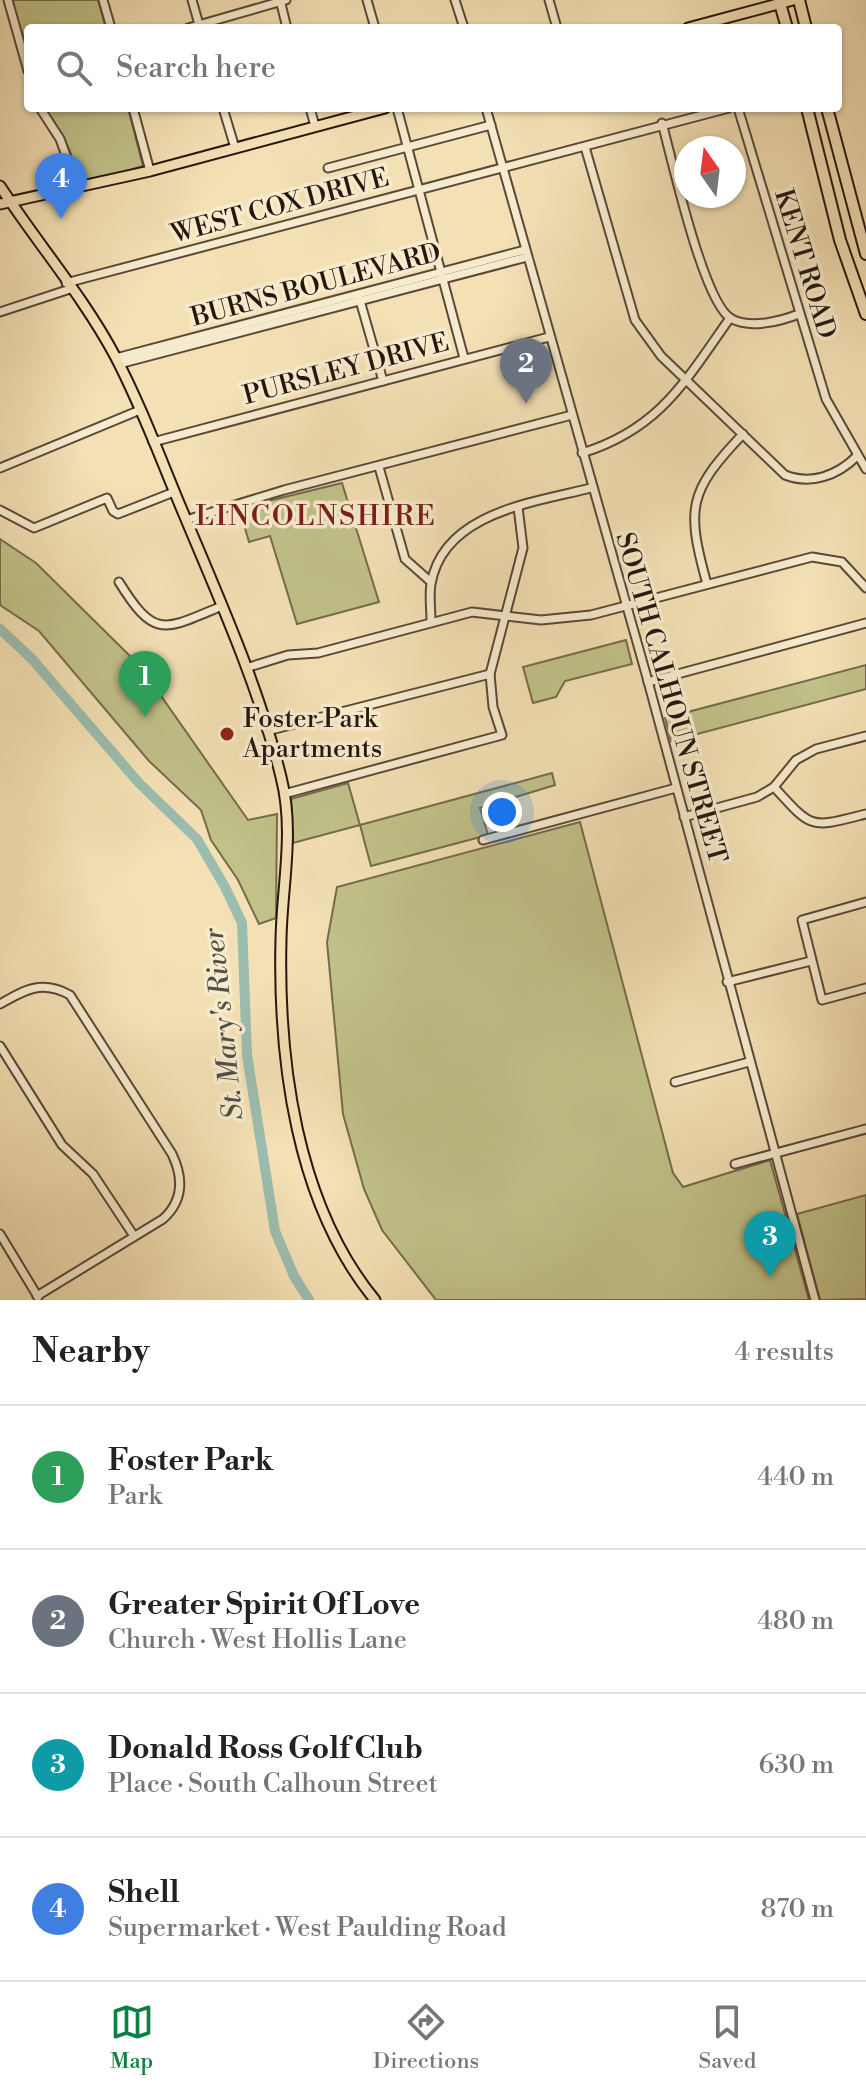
<!DOCTYPE html>
<meta charset="utf-8">
<style>
:root{--surface:#fff;--page:#f6f6f6;--text:#222;--muted:#767676;--line:#e0e0e0;--accent:#0b8043}
body{margin:0;font-family:"Libre Bodoni",serif;background:var(--page);color:var(--text)}
.compass{position:absolute;left:674px;top:136px;width:72px;height:72px;border-radius:50%;background:var(--surface);box-shadow:0 2px 6px #0004;rotate:346deg}
.you{position:absolute;left:502px;top:812px;width:28px;height:28px;margin:-20px;border:6px solid #fff;border-radius:50%;background:#1a73e8;box-shadow:0 0 0 12px #1a73e833}
.badge{display:grid;place-items:center;width:52px;height:52px;border-radius:50%;background:var(--accent);color:#fff;font-size:26px;font-weight:700}
.pin{position:absolute;translate:-50% -66px;filter:drop-shadow(0 2px 4px #0008)}
.pin::after{content:'';position:absolute;top:42px;width:28px;height:24px;background:inherit;clip-path:polygon(0 0,100% 0,50% 100%)}
.list{margin:0;padding:0;list-style:none}
h2{display:flex;justify-content:space-between;align-items:center;height:104px;margin:0;padding:0 32px;font-size:34px}
h2 small{font-size:26px;font-weight:400;color:var(--muted)}
.list li{display:grid;grid-template-columns:52px 1fr auto;gap:24px;align-items:center;box-sizing:border-box;height:144px;padding:0 32px;border-top:2px solid var(--line)}
.list b{display:block;font-size:30px;white-space:nowrap}
.list p{margin:0;font-size:26px;white-space:nowrap;color:var(--muted)}
.list em{font-size:26px;font-style:normal;color:var(--muted)}
.icon{flex:none;width:44px;height:44px;fill:none;stroke:currentColor;stroke-width:2;stroke-linecap:round;stroke-linejoin:round}
.map{position:relative;flex:none;width:866px;height:1300px;overflow:hidden}
.search{position:absolute;background:var(--surface);box-shadow:0 2px 6px #0004;left:24px;right:24px;top:24px;height:88px;display:flex;align-items:center;gap:20px;box-sizing:border-box;padding:0 28px;border-radius:8px;color:var(--muted);font-size:30px}
.sheet{height:680px;background:var(--surface)}
nav{display:flex;justify-content:space-around;align-items:center;box-sizing:border-box;height:112px;border-top:2px solid var(--line);background:var(--surface);font-size:22px;color:var(--muted)}
nav a{display:grid;justify-items:center;gap:4px}
nav .on{color:var(--accent)}
.map>svg:first-child{display:block}
.green{fill:#c1c189;stroke:#746c4c;stroke-width:2}
.lines{fill:none;stroke-linecap:round;stroke-linejoin:round}
.river{stroke:#9bbdb0;stroke-width:10}
.minor-casing{stroke:#5a4838;stroke-width:11}
.major-casing{stroke:#27160e;stroke-width:13}
.highway-casing{stroke:#27160e;stroke-width:14}
.minor{stroke:#f7ebce;stroke-width:7}
.major{stroke:#f3e0b4;stroke-width:9}
.highway{stroke:#f3e0b4;stroke-width:10}
.poi-dot{fill:#8f2418;stroke:#f7ebce;stroke-width:3}
.labels{text-anchor:middle;dominant-baseline:central;stroke-width:7;stroke-linejoin:round;paint-order:stroke}
.street-label{font-size:26px;fill:#27160e;stroke:#f7ebce}
.poi-label{font-size:26px;fill:#27160e;stroke:#f7ebce;text-anchor:start}
.neighbourhood-label{font-size:28px;letter-spacing:2px;fill:#7a1f14;stroke:#f7ebce}
.water-label{font-size:28px;font-style:italic;fill:#505047;stroke:#f7ebce}
</style>
<div class="map">
<svg width="866" height="1300" viewBox="0 0 866 1300">
<rect width="100%" height="100%" fill="#f3e0b4"/>
<filter id="stains"><feTurbulence type="fractalNoise" baseFrequency=".0025" numOctaves="4"/><feColorMatrix values="0 0 0 0 .2 0 0 0 0 .09 0 0 0 0 .02 0 0 0 .5 -.17"/></filter>
<radialGradient id="worn" r=".72"><stop offset=".6" stop-color="#630" stop-opacity="0"/><stop offset="1" stop-color="#630" stop-opacity=".3"/></radialGradient>
<g class="green">
<polygon points="12,0 98,0 106,28 28,28 28,58"/>
<polygon points="43,108 128,108 143,166 102,178 80,180 69,149"/>
<polygon points="342,483 379,602 297,624 270,536 249,542 239,508"/>
<polygon points="0,539 36,563 140,666 248,820 277,814 276,918 259,924 238,880 211,840 201,810 149,761 39,631 0,605"/>
<polygon points="626,640 632,664 565,681 556,697 533,703 523,667"/>
<polygon points="866,665 866,689 671,741 665,718"/>
<polygon points="552,773 555,785 480,808 488,835 371,866 360,825 293,843 291,799 348,783 360,825"/>
<polygon points="580,822 673,1173 683,1187 770,1160 809,1300 436,1300 382,1230 364,1189 343,1114 327,942 337,887"/>
<polygon points="866,1195 866,1299 820,1300 797,1214"/>
</g>
<g class="lines">
<polyline class="river" points="0,629 32,659 139,783 197,839 225,887 242,923 247,1055 275,1231 294,1276 309,1300"/>
<g class="minor-casing">
<g id="minor">
<polyline points="8,0 28,71"/>
<polyline points="103,0 111,28"/>
<polyline points="192,0 200,28"/>
<polyline points="280,0 287,28"/>
<polyline points="367,0 375,28"/>
<polyline points="455,0 464,28"/>
<polyline points="549,0 557,28"/>
<polyline points="188,28 286,0"/>
<polyline points="40,108 60,139 78,188"/>
<polyline points="133,108 150,171"/>
<polyline points="223,108 235,148"/>
<polyline points="310,108 315,126"/>
<polyline points="397,108 464,358"/>
<polyline points="486,108 646,674 815,1300"/>
<polyline points="738,108 826,399 866,469"/>
<path d="M662,123c10,36 42,183 70,196 19,10 49,2 67,-5"/>
<path d="M585,147l50,173 26,36 124,119c26,10 52,1 72,-19"/>
<polyline points="328,168 491,125"/>
<polyline points="66,283 729,108"/>
<polyline points="359,297 383,381"/>
<polyline points="0,312 70,289"/>
<polyline points="116,358 525,250"/>
<polyline points="119,364 527,257"/>
<polyline points="153,442 549,337"/>
<path d="M582,453c78,-24 104,-73 148,-135"/>
<polyline points="379,467 405,559 431,582"/>
<polyline points="0,468 140,410"/>
<polyline points="0,510 34,528 107,498 113,511 118,514 174,492"/>
<polyline points="186,520 284,490 572,415"/>
<path d="M119,582c36,58 45,48 103,24"/>
<path d="M707,584c-21,-76 -19,-92 36,-150"/>
<path d="M431,621c0,-12 -2,-26 0,-37 12,-72 105,-82 160,-96"/>
<polyline points="246,668 288,655 318,653 472,612 541,620 591,615 812,557 842,562 866,588"/>
<polyline points="648,682 866,623"/>
<polyline points="267,731 490,674"/>
<path d="M774,787c39,43 36,41 92,27"/>
<polyline points="284,794 502,735 493,707 490,674 523,548 518,507"/>
<polyline points="684,817 757,797 774,787 796,760 816,749 866,736"/>
<polyline points="483,840 676,788"/>
<polyline points="866,902 802,920 822,1000 866,988"/>
<polyline points="727,982 811,961"/>
<path d="M0,1004c26,-15 42,-24 70,-9l102,159c12,25 11,47 -9,65l-126,77"/>
<polyline points="0,1046 62,1145 93,1174 134,1236"/>
<polyline points="675,1082 749,1062"/>
<polyline points="735,1164 866,1129"/>
<polyline points="0,1234 38,1297"/>
</g>
</g>
<g class="major-casing">
<g id="major">
<polyline points="688,28 793,0"/>
<path d="M0,186c37,57 83,110 115,170 27,51 47,107 70,161 35,84 74,170 96,260 14,54 1,108 0,162 -3,121 15,265 94,361"/>
<polyline points="0,204 150,171 385,108"/>
</g>
</g>
<g class="highway-casing">
<g id="highway">
<polyline points="779,0 787,28"/>
<polyline points="799,0 806,28"/>
<polyline points="807,108 840,240 866,314"/>
<polyline points="827,108 866,254"/>
</g>
</g>
<use href="#minor" class="minor"/>
<use href="#major" class="major"/>
<use href="#highway" class="highway"/>
</g>
<circle class="poi-dot" cx="227" cy="734" r="8"/>
<g class="labels">
<g class="street-label">
<text transform="translate(280 206) rotate(-15)">WEST COX DRIVE</text>
<text transform="translate(805 264) rotate(73)">KENT ROAD</text>
<text transform="translate(316 285) rotate(-15)">BURNS BOULEVARD</text>
<text transform="translate(346 369) rotate(-15)">PURSLEY DRIVE</text>
<text transform="translate(671 698) rotate(74)">SOUTH CALHOUN STREET</text>
</g>
<g class="poi-label">
<text x="243" y="719">Foster Park<tspan x="243" dy="30">Apartments</tspan></text>
</g>
<g class="neighbourhood-label">
<text x="316" y="516">LINCOLNSHIRE</text>
</g>
<g class="water-label">
<text transform="translate(224 1024) rotate(-96)">St. Mary's River</text>
</g>
</g>
<rect width="100%" height="100%" filter="url(#stains)"/>
<rect width="100%" height="100%" fill="url(#worn)"/>
</svg>
<svg class="compass" viewBox="-18 -18 36 36"><path d="M0-13l5 13h-10z" fill="#e53935"/><path d="M0 13l5-13h-10z" fill="#767676"/></svg>
<div class="you"></div>
<div class="pin badge" style="left:145px;top:717px;background:#2e9e5b">1</div>
<div class="pin badge" style="left:526px;top:404px;background:#6b7280">2</div>
<div class="pin badge" style="left:770px;top:1277px;background:#0f9aa8">3</div>
<div class="pin badge" style="left:61px;top:219px;background:#3f7fe0">4</div>
<div class="search"><svg class="icon" aria-label="search" viewBox="0 0 24 24"><circle cx="10" cy="10" r="6"/><path d="M15 15l6 6"/></svg>Search here</div>
</div>
<section class="sheet">
<h2>Nearby<small>4 results</small></h2>
<ul class="list">
<li><span class="badge" style="background:#2e9e5b">1</span><div><b>Foster Park</b><p>Park</p></div><em>440 m</em></li>
<li><span class="badge" style="background:#6b7280">2</span><div><b>Greater Spirit Of Love</b><p>Church · West Hollis Lane</p></div><em>480 m</em></li>
<li><span class="badge" style="background:#0f9aa8">3</span><div><b>Donald Ross Golf Club</b><p>Place · South Calhoun Street</p></div><em>630 m</em></li>
<li><span class="badge" style="background:#3f7fe0">4</span><div><b>Shell</b><p>Supermarket · West Paulding Road</p></div><em>870 m</em></li>
</ul>
</section>
<nav>
<a class="on"><svg class="icon" aria-label="map" viewBox="0 0 24 24"><path d="M3 6l6-2 6 2 6-2v14l-6 2-6-2-6 2zM9 4v14M15 6v14"/></svg>Map</a>
<a><svg class="icon" aria-label="directions" viewBox="0 0 24 24"><path d="M12 3l9 9-9 9-9-9zM9 14v-3h6M13 9l2 2-2 2"/></svg>Directions</a>
<a><svg class="icon" aria-label="saved" viewBox="0 0 24 24"><path d="M7 4h10v16l-5-4-5 4z"/></svg>Saved</a>
</nav>
